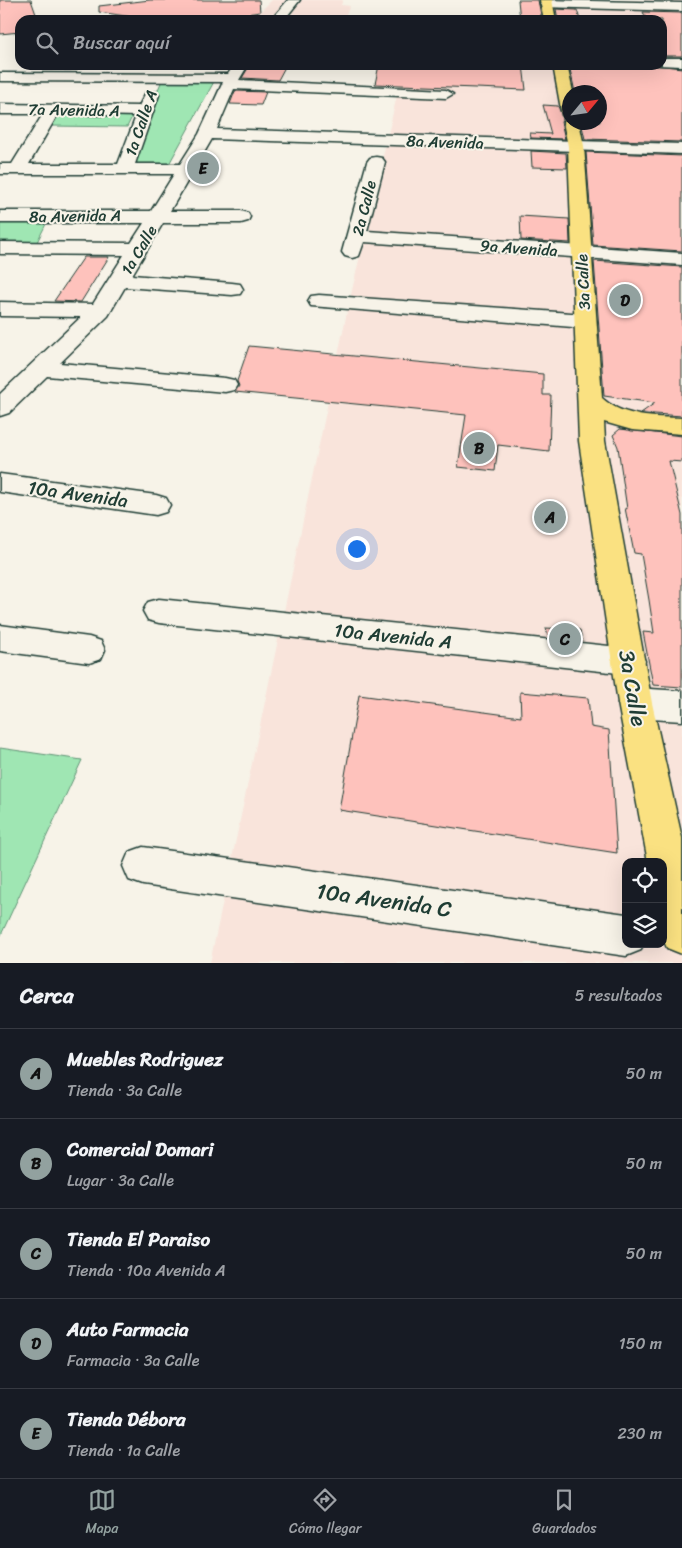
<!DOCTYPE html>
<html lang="es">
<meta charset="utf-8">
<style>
:root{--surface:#171b24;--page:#242831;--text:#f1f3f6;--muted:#9ea1a6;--line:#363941;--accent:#92a19f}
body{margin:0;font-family:Sriracha,sans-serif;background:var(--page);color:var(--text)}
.controls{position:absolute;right:15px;bottom:15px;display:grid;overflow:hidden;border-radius:10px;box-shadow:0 5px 20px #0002}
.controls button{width:45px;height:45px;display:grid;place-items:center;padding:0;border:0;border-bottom:1px solid var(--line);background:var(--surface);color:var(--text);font:25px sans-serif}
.compass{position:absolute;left:562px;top:85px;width:45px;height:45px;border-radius:50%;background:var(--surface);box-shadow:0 5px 20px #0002;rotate:61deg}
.you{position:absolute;left:356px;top:548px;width:18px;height:18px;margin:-12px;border:4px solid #fff;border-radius:50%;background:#1a73e8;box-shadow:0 0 0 8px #1a73e833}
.badge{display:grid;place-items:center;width:32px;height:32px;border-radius:50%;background:var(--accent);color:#111;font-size:16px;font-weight:700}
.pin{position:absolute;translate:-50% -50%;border:2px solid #fff;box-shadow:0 1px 5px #0006}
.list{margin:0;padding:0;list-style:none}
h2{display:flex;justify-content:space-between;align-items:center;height:65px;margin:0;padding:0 20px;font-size:21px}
h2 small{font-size:16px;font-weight:400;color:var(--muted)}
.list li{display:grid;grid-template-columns:32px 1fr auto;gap:15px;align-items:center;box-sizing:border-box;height:90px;padding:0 20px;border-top:1px solid var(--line)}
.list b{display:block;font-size:19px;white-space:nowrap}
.list p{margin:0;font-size:16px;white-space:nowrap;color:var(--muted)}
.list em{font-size:16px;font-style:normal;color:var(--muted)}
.icon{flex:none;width:28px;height:28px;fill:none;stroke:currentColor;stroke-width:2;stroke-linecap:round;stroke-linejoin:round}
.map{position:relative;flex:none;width:682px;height:963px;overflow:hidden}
.search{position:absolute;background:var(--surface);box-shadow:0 5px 20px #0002;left:15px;right:15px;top:15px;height:55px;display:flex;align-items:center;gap:12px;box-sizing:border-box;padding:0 18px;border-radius:15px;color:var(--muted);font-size:19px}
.sheet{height:515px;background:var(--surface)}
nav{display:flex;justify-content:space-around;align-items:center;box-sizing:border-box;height:70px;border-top:1px solid var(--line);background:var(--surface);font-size:14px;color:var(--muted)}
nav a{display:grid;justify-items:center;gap:2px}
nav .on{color:var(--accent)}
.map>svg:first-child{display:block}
.built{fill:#f9e4db;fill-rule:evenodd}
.green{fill:#9fe6b3;stroke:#5f9274}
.building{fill:#fec2bc;stroke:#1f3d34}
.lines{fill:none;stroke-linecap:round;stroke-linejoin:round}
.street-casing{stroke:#1f3d34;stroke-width:3}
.secondary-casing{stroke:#1f3d34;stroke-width:3}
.primary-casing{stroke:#1f3d34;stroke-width:3}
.street{fill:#f7f3e8;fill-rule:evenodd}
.secondary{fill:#f7f3e8;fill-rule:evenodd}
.primary{fill:#fae181;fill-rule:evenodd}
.labels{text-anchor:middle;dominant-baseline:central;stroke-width:4;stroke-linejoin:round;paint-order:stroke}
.far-street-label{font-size:16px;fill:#1f3d34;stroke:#f7f3e8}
.street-label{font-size:19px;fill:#1f3d34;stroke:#f7f3e8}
.near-street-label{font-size:22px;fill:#1f3d34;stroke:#f7f3e8}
</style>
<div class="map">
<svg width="682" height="963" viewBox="0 0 682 963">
<rect width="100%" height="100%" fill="#f7f3e8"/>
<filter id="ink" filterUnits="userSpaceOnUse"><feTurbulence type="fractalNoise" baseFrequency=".02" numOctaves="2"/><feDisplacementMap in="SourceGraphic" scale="10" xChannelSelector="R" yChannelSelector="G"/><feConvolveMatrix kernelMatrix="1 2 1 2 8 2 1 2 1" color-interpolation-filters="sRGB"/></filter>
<g filter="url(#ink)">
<g class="built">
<polygon points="272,0 343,0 341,5 350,6 343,20 252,20"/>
<path d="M533,0h149v963h-472l137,-651 57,-247h258v-45h-124zM570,92h30v30h-30zM626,862h37v82h-37z"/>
</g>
<g class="green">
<polygon points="163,78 216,78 169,164 126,165"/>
<polygon points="60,113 134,113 127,127 51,126"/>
<polygon points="0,221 47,222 37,242 0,242"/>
<polygon points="0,748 82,760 0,937"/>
</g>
<g class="building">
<polygon points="0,0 31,0 38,20 20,20 20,32 0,34"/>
<polygon points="150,0 259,0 260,12 204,20 153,20 99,12 99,6"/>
<polygon points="518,0 538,0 542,20 520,20"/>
<polygon points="556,9 577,10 580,20 558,20"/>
<polygon points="643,12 682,13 682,56 665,56 662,50 662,20 647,20"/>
<polygon points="250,65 286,65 278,80 242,78"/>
<polygon points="379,65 523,65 526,90 375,84"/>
<polygon points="569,65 655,65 682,68 682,142 585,139 581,122 600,122 600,92 575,92"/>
<polygon points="235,91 266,92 261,105 230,104"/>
<polygon points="543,105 558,106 563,119 561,122 565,139 531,138 530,133 551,134"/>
<polygon points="531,151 566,153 567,168 532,167"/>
<polygon points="586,152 682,156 682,251 593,245"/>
<polygon points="520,216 569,219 570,243 521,240"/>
<polygon points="84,257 109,257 81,302 54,301"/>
<polygon points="594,261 682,267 682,416 641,413 655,403 604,396"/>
<polygon points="249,346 543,374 543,395 551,395 549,451 498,445 495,471 458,467 466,415 235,392 239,386 237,381"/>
<polygon points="620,429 682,436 682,462 669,461 682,515 682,687 653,685 643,632 654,633 649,600 641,554 634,553 625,508 627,509 618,447 613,435"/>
<polygon points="546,628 580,630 582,641 548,638"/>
<polygon points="520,692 588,698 591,727 609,730 617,853 339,810 359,695 521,717"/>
</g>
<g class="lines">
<g class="street-casing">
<g id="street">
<polygon points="288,0 300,0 284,20 271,20"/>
<polygon points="546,0 682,3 682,11 542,7 540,4"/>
<path d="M234,65h14l-9,15 207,10 7,4 -7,4 -212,-9 -17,40 359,12 6,1 2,4 -2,4 -6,1 -364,-12 -42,72h71l7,2 2,4 -2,4 -7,2h-78l-31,52 100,8 8,1 3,5 -3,5 -8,1 -107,-8 -17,29 -48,47 165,15 9,2 3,5 -3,5 -9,2 -178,-16 -38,37 -9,3v-22l81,-77 -81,-1v-14l93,2 31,-49 -124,-1v-12l131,1 13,-20h-144v-12h151l23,-37h-174v-10h12l31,-50h-43v-10l139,2 7,-14h10l3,3 -24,69h45l19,-30 24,-52 -223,-1v-8l228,1zM58,114l78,2 -18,48h-89z"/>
<polygon points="376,157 382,158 385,162 367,231 682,253 682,265 364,242 359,256 352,258 345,256 342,252 367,162 370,158"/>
<polygon points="319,295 585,314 593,316 596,321 593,326 585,328 311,306 308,301 311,296"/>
<polygon points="0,474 156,495 166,498 170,505 166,512 156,515 0,492"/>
<polygon points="159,599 628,648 640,651 645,661 640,671 628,674 159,623 148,620 143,611 148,602"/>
<polygon points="0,625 89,637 101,641 105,650 101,659 89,663 0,651"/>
<polygon points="635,688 682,691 682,721 635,718 623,713 618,703 623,693"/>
<polygon points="143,847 626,914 626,944 643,944 641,950 626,956 143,885 129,880 123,866 129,852"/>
</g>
</g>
<g class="secondary-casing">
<g id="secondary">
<polygon points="662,58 682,58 682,66 657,65 662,65"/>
<polygon points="576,141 682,144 682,154 570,150 568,146 570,142"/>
</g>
</g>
<g class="primary-casing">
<g id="primary">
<polygon points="540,0 552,0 556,20 544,20"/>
<path d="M553,65h14l6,27h-3v30h9l5,24 18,252c22,20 52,19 80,20v16l-50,-4 -28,-8 1,19 47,262 30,135v116l-15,-6 -4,-9v-77h-15l-30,-159 -39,-262 -11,-295 -5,-24 3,-3 -4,-4z"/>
</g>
</g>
<use href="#street" class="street"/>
<use href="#secondary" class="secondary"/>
<use href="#primary" class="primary"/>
</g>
</g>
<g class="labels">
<g class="far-street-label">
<text transform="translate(74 110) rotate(1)">7a Avenida A</text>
<text transform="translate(141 123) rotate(-71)">1a Calle A</text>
<text transform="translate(445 142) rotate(2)">8a Avenida</text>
<text transform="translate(364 208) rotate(-76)">2a Calle</text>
<text transform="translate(75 216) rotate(-1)">8a Avenida A</text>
<text transform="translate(519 248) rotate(4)">9a Avenida</text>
<text transform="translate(139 250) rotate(-59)">1a Calle</text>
<text transform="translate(583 282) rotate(-93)">3a Calle</text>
</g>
<g class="street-label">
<text transform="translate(78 494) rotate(8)">10a Avenida</text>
<text transform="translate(393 636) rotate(6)">10a Avenida A</text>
</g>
<g class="near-street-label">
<text transform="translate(633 688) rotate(80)">3a Calle</text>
<text transform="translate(384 900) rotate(8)">10a Avenida C</text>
</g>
</g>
</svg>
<div class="controls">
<button><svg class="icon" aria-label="locate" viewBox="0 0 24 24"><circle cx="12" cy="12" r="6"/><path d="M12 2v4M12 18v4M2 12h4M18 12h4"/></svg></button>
<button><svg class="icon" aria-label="layers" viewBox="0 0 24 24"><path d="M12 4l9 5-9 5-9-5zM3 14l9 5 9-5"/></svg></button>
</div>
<svg class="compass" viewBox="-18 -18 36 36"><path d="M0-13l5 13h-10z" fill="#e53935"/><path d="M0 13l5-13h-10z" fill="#9ea1a6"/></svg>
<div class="you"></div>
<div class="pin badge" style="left:550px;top:517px">A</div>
<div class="pin badge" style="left:479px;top:448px">B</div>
<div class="pin badge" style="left:565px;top:639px">C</div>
<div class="pin badge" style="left:625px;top:300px">D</div>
<div class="pin badge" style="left:203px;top:168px">E</div>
<div class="search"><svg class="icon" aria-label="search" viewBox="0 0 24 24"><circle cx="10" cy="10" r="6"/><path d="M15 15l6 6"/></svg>Buscar aquí</div>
</div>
<section class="sheet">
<h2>Cerca<small>5 resultados</small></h2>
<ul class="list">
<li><span class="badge">A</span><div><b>Muebles Rodriguez</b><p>Tienda · 3a Calle</p></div><em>50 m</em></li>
<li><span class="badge">B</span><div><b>Comercial Domari</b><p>Lugar · 3a Calle</p></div><em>50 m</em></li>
<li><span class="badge">C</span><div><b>Tienda El Paraiso</b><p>Tienda · 10a Avenida A</p></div><em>50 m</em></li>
<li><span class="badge">D</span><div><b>Auto Farmacia</b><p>Farmacia · 3a Calle</p></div><em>150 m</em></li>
<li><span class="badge">E</span><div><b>Tienda Débora</b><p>Tienda · 1a Calle</p></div><em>230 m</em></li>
</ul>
</section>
<nav>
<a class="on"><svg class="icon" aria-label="map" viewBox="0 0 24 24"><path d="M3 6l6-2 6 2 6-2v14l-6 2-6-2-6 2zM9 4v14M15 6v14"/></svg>Mapa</a>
<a><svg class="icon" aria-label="directions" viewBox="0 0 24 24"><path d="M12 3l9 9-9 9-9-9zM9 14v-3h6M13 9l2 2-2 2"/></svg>Cómo llegar</a>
<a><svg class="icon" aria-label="saved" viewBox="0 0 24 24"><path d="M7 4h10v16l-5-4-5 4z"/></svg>Guardados</a>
</nav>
